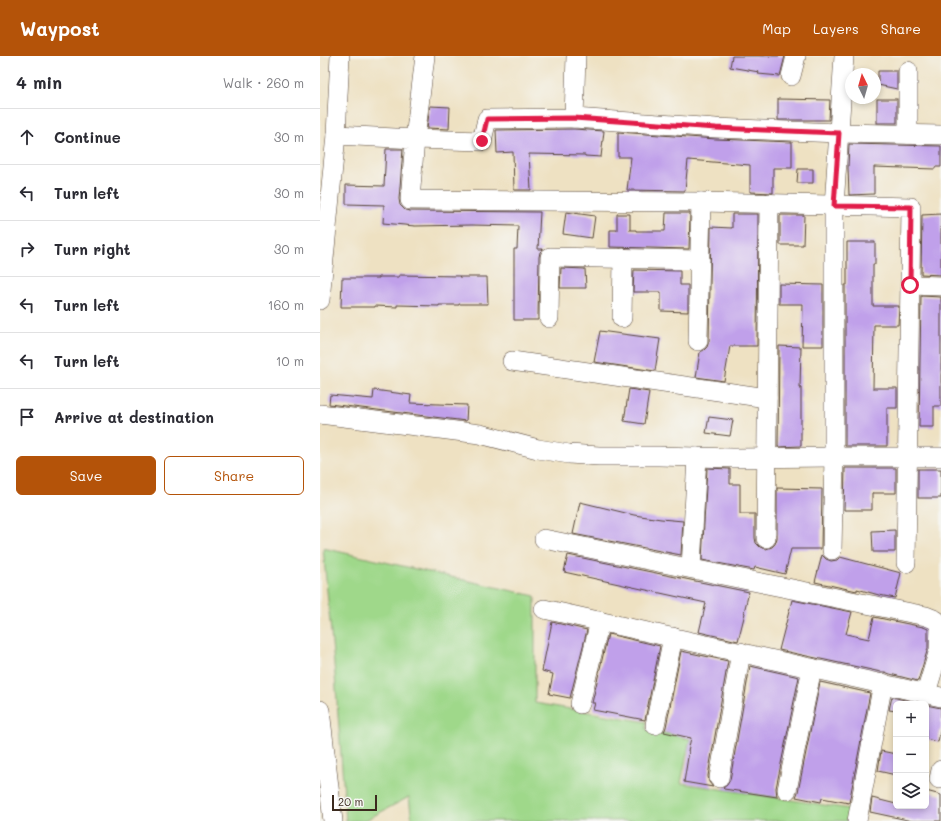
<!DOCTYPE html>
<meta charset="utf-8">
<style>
:root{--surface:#fff;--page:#f2f2f3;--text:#2b2b33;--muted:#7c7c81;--line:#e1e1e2;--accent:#b45309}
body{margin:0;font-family:Mali,sans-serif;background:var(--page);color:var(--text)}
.controls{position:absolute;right:12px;bottom:12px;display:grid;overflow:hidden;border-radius:6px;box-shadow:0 2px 6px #0003}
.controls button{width:36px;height:36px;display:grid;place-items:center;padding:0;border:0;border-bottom:1px solid var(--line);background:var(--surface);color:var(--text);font:20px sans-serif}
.compass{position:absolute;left:525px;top:12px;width:36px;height:36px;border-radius:50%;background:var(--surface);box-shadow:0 2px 6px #0003;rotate:355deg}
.scale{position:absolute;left:12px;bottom:10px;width:45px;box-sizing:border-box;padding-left:4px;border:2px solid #3b2a1e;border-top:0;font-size:11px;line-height:14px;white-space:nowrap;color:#3b2a1e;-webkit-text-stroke:3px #f6f6f2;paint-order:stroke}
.stop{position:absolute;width:12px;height:12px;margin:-9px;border:3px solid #e11d48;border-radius:50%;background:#fff}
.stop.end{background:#e11d48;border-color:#fff;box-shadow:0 1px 4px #0008}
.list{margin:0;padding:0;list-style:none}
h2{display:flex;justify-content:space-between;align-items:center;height:52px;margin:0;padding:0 16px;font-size:17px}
h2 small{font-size:13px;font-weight:400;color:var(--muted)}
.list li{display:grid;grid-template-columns:26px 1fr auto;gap:12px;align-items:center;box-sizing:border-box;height:56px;padding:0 16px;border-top:1px solid var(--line)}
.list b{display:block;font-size:15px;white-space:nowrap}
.list em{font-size:13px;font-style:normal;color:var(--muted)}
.actions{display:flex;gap:8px;padding:12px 16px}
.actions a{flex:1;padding:9px 0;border:1px solid var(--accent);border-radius:6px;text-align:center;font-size:14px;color:var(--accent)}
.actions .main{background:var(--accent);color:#fff}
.icon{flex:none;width:22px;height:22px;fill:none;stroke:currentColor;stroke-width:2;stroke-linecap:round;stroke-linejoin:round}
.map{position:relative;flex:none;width:621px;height:765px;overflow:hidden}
header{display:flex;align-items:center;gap:24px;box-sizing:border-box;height:56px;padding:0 20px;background:var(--accent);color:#fff}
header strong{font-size:19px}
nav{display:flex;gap:22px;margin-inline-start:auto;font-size:14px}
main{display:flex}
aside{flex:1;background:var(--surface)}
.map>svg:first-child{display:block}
.green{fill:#9fd88a;stroke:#6d8154}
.building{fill:#c0a0ea}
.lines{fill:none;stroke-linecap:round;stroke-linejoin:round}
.minor-casing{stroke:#564537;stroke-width:20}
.minor{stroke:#fff;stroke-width:19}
.route{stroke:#e11d48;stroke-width:5}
</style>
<header>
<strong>Waypost</strong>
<nav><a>Map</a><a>Layers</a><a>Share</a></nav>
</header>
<main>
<aside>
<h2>4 min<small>Walk · 260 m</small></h2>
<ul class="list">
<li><svg class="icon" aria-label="ahead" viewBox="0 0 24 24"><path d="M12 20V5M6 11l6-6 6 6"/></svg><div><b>Continue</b></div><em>30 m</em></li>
<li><svg class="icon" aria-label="left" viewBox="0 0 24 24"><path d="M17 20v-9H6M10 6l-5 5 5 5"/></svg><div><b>Turn left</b></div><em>30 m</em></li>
<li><svg class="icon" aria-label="right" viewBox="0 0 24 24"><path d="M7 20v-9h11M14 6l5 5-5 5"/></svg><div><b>Turn right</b></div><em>30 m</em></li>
<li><svg class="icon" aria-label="left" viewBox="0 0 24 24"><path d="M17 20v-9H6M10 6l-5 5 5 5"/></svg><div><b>Turn left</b></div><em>160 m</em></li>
<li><svg class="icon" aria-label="left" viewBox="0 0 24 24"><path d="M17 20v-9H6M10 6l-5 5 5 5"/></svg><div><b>Turn left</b></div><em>10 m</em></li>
<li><svg class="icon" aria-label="arrive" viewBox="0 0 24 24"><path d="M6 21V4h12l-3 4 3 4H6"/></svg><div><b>Arrive at destination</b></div></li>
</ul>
<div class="actions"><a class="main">Save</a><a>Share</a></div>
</aside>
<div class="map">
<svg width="621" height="765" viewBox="0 0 621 765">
<rect width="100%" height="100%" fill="#f6f6f2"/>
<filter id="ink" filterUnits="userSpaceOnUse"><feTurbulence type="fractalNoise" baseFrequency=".025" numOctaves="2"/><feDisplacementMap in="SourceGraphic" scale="8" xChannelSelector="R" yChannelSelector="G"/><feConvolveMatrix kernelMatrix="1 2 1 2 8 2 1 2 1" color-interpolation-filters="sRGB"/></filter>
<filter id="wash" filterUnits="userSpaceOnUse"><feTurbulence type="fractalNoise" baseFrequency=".012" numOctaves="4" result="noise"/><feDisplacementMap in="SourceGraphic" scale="16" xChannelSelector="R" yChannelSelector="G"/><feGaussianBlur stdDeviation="0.9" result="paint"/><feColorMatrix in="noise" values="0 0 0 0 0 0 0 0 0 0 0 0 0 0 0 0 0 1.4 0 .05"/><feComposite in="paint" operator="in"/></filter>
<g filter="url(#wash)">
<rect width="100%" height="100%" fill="#eee1c2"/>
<polygon class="green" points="3,492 215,540 215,647 327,666 326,673 370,683 361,727 530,753 528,765 92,765 89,741 44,765 26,765 15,619"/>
<g id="blocks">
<g class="building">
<polygon points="412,0 465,0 460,20 438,18 439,16 410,11"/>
<polygon points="558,15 577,15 577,33 558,29"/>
<polygon points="458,43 510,44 509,64 458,64"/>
<rect x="557" y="43" width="20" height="24"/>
<polygon points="110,50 130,51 129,73 107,72"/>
<polygon points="254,73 284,75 281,101 265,100 265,99 209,98 211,134 194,134 193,96 177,97 176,74"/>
<polygon points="298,76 396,83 472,86 472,112 453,112 453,137 430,136 430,109 368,104 365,135 307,134 311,101 298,101"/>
<polygon points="529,88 621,90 621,111 615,111 615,113 554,111 554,138 529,139 528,112"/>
<polygon points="66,93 83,93 79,143 80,149 85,154 90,155 220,156 218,193 223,193 220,196 219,201 218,264 194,264 194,193 197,193 198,170 152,169 95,170 63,167 64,149 26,148 26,129 64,130"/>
<polygon points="478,113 493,113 493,127 477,127"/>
<polygon points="246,156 275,160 272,182 243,178"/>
<polygon points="346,157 370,157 369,193 290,191 290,174 297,174 297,158 310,158 310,174 316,174 316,175 345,175"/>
<polygon points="412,158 438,158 437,290 410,290 404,325 376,321 380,296 384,294 387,291 389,285 391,171 412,172"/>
<polygon points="621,158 621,219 601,218 602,159"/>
<polygon points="460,159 484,159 483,189 460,189"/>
<polygon points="527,186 555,186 555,208 553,208 553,250 579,250 578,269 554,269 553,332 577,332 577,352 567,352 567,390 525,390 525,229 527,229"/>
<polygon points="241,212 265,213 266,232 240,232"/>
<polygon points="314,214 360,215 360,229 368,229 368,256 341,255 341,236 313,236"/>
<polygon points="79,219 140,220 139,221 167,221 168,248 139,248 139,249 119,249 119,250 77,249 77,251 55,250 55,251 21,251 22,222 59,222 59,221 79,221"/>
<polygon points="459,228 503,229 503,290 482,290 483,248 459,248"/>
<polygon points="601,240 621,241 621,350 614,350 614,371 599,371"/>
<polygon points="280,275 340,283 335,315 274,306"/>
<polygon points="459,290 481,291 480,332 481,332 481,390 458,391"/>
<polygon points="309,333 329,336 324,368 304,365"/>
<polygon points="54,334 91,339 90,347 147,349 146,365 9,348 10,339 53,343"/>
<polygon points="389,361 413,364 410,380 386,377"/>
<polygon points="387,412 410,413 410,428 420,428 420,458 435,458 435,482 436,487 440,491 446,493 452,491 455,488 457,482 457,432 502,433 501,493 471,493 465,518 435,511 434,514 382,504"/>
<polygon points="525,412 576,412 576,437 552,437 552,454 524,454"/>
<rect x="598" y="413" width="23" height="29"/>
<polygon points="260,446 314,459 341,463 363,465 361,499 253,478"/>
<polygon points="575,474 575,496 553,496 552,475"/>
<polygon points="248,499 429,536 424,556 425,557 418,585 379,576 386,547 244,516"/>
<polygon points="502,499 506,503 511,505 517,504 520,501 581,517 575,542 559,539 537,533 537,535 495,526"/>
<polygon points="472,544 532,556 526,578 549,583 554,561 603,571 608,573 608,592 598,625 570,618 565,616 561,616 459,594"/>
<polygon points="232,566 267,574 250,642 229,638 233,618 222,615"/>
<polygon points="288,578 340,590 325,664 273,654 275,647 272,647"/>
<polygon points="361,595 408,605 388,720 389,726 393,731 364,726 369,695 368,695 371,682 344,676 346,671"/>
<polygon points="430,610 479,621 456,732 457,741 404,733 403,732 407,729 410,724"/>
<polygon points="500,626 550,637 529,747 502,742 501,746 476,741 478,736"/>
<polygon points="572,641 602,648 576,648 576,655 569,654"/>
<polygon points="606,649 621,652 621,671 618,686 606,683"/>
<polygon points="561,695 576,698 576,719 558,715"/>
<polygon points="606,735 621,739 621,765 592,765 550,756 552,742 576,748 576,750 606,750"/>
</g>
</g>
</g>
<g filter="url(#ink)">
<use href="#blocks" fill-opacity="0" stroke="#564537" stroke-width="1"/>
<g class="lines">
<g class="minor-casing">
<g id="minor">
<polyline points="105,0 95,83 162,85 167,63 254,62 256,0"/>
<polyline points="471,20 476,0"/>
<polyline points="254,62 396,72 519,77 621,79"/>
<polyline points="588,78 588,15"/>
<polyline points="16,79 95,83 90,144 381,146 591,151 586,507"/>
<polyline points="590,229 621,230"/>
<polyline points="0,244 16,79 20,0"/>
<polyline points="229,262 230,201 380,204"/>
<polyline points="302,262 303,202"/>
<polyline points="378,285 381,146"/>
<polyline points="192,305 447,342"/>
<polyline points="0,358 160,378 218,393 249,398 279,400 339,400 413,402 514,401 621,401"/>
<polyline points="446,482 449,147"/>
<polyline points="224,483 606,560 616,564 620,571 619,594 606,637"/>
<polyline points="512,494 514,401 514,150 524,0"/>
<polyline points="371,512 377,401"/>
<polyline points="224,553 621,641"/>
<polyline points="260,648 280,565"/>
<polyline points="0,654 13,765"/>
<polyline points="335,669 353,581"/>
<polyline points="399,722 421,596"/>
<polyline points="619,723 621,714"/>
<polyline points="467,734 492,612"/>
<polyline points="537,765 563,627"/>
</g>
</g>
<use href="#minor" class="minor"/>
</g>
</g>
<g class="lines" filter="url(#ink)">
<polyline class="route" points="162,85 167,63 254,62 396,72 519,77 514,150 591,151 590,229"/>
</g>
</svg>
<div class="controls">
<button>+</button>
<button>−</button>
<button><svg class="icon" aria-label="layers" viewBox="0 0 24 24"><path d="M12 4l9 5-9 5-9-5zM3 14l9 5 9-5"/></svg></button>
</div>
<svg class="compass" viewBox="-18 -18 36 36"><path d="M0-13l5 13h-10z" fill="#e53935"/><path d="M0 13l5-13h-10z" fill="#7c7c81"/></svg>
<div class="scale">20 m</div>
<div class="stop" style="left:590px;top:229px"></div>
<div class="stop end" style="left:162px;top:85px"></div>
</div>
</main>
